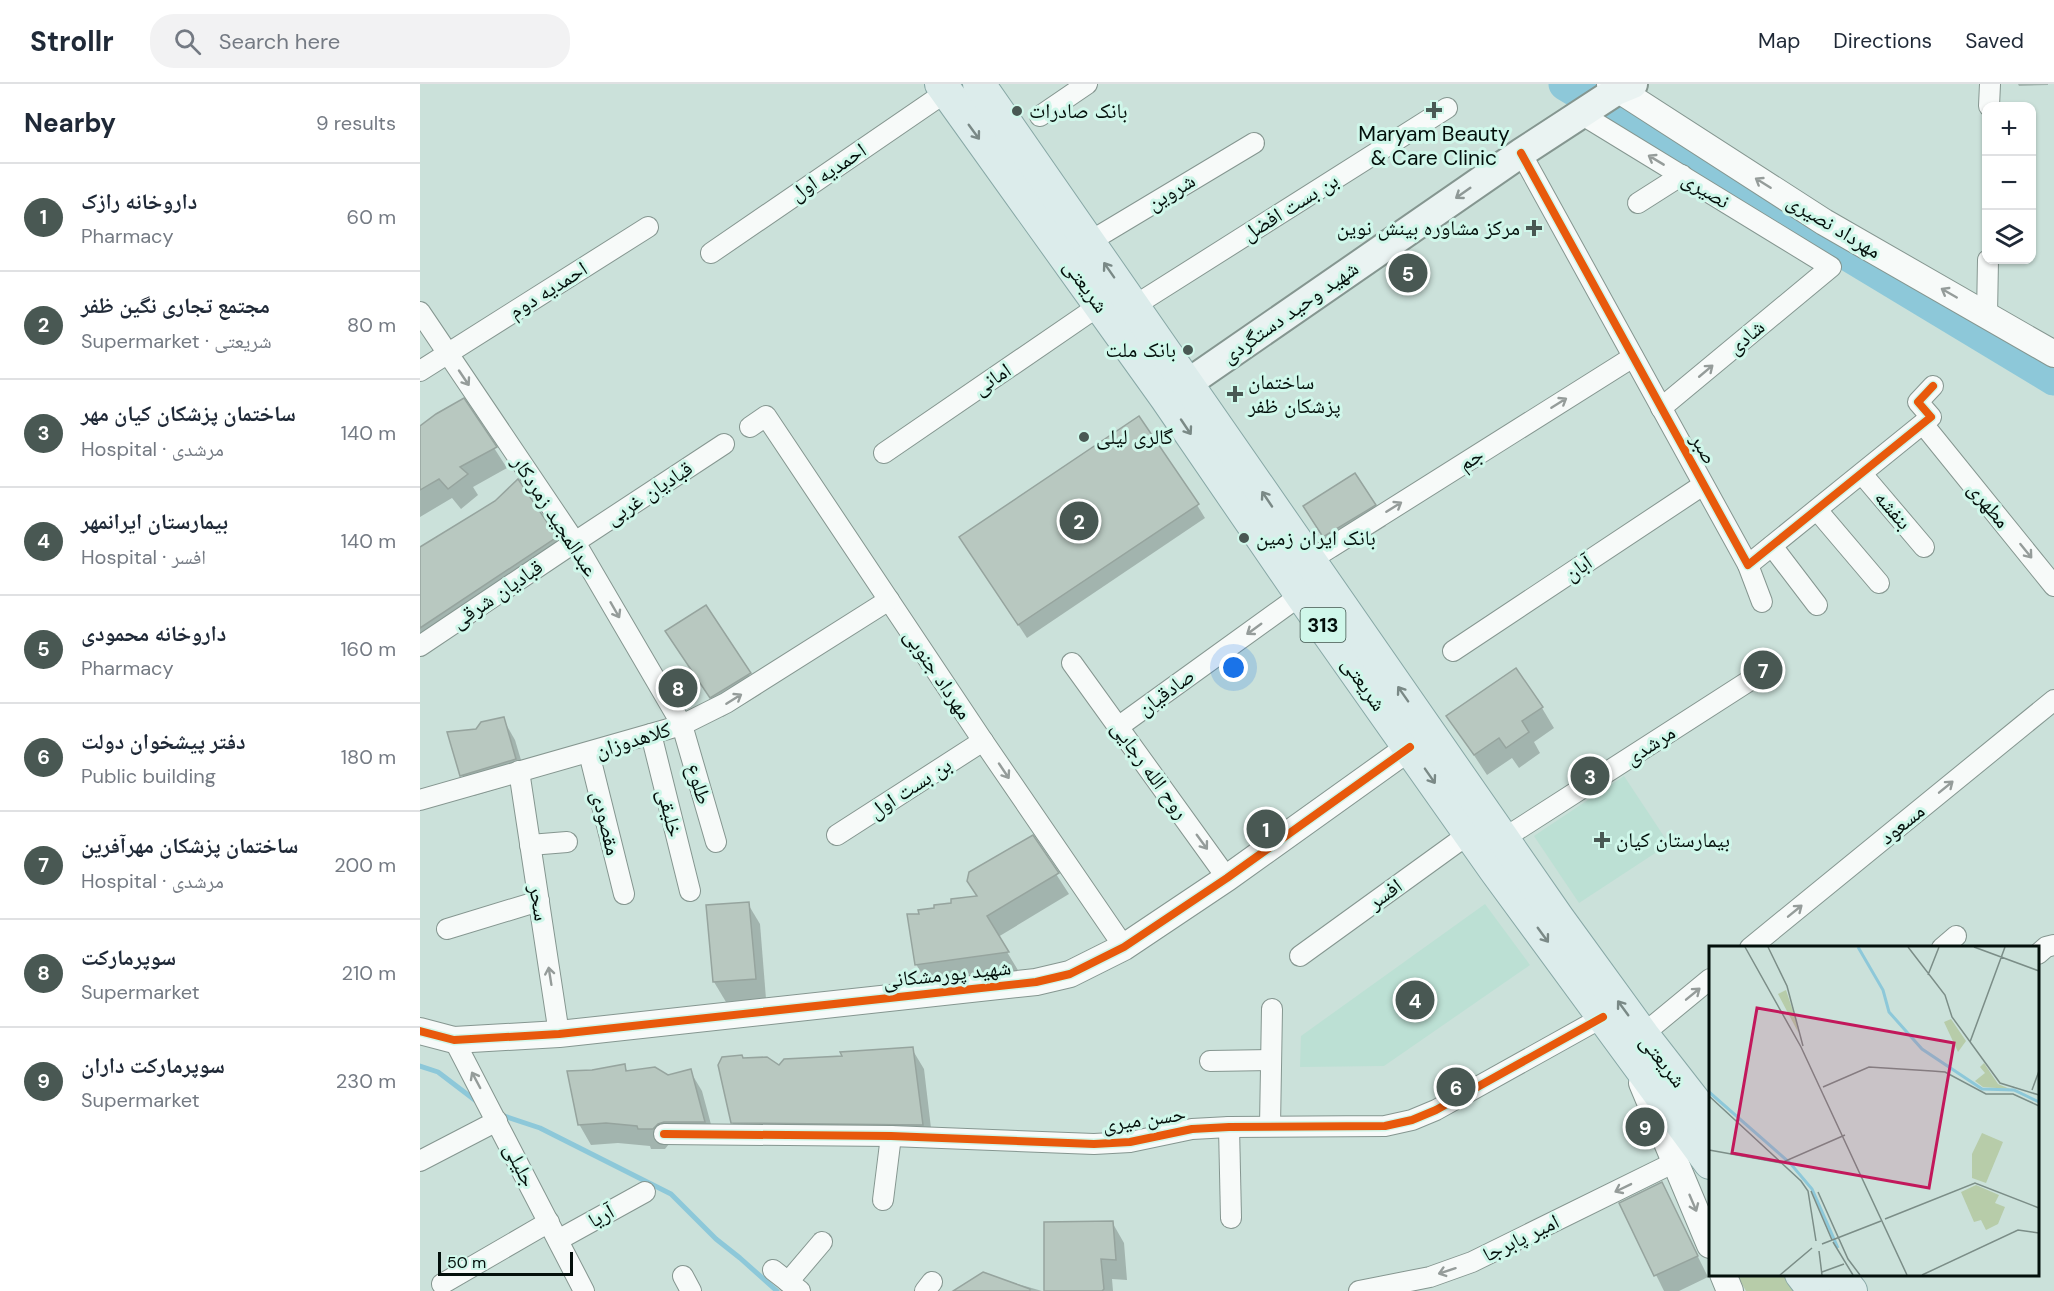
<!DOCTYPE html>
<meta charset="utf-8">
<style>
:root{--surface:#fff;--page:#f2f2f3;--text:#1f2937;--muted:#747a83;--line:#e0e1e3;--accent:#495853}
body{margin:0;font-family:"DM Sans","Noto Naskh Arabic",sans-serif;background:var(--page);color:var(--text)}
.controls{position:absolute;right:18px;top:18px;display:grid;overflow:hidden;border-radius:12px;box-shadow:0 2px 4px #0004}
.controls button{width:54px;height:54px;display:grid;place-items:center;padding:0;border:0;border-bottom:2px solid var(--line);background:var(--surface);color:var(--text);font:30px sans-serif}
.scale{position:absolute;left:18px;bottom:15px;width:135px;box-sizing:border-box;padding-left:6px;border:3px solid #030f0b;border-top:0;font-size:16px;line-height:21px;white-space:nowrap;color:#030f0b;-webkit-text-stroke:4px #d0f7ea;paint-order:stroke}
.you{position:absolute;left:814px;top:584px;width:21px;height:21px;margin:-15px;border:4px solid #fff;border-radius:50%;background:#1a73e8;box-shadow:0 0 0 9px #1a73e833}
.badge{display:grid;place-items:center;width:39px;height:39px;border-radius:50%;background:var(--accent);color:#fff;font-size:20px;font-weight:700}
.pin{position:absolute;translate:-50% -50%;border:3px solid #fff;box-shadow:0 2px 6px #0006}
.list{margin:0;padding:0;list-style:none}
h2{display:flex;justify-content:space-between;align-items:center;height:78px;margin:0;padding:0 24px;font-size:26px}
h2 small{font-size:20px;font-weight:400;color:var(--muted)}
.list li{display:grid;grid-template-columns:39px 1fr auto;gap:18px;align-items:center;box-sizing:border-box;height:108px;padding:0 24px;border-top:2px solid var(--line)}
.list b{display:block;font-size:22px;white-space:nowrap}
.list p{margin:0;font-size:20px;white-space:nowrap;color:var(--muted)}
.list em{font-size:20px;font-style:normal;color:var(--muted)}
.icon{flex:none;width:33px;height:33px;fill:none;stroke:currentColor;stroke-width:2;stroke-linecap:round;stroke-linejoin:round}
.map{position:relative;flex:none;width:1634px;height:1207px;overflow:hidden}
header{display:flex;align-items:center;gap:36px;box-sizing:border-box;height:84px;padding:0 30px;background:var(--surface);border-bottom:2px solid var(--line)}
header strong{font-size:28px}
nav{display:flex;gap:33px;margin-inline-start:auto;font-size:21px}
.search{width:420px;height:54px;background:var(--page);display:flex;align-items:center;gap:15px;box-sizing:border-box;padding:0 21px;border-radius:24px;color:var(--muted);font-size:22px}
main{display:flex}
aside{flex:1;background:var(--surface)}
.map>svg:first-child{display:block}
.built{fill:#bce0d4}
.green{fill:#b7cca9}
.shadow{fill:#0003}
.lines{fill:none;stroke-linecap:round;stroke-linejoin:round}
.stream{stroke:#8dc8d9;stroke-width:5}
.river{stroke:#8dc8d9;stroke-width:33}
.building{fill:#b8c8c0;stroke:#96a49e;stroke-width:1.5}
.minor-casing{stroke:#859690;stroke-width:22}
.tertiary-casing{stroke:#859690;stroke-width:28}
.secondary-casing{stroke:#859690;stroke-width:32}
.primary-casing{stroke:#88a8a6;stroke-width:34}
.minor{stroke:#f7faf9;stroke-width:20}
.tertiary{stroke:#f7faf9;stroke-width:26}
.secondary{stroke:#eaf3f2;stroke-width:28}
.primary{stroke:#dceceb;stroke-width:32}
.cycleway-casing{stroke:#d0f7ea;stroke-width:11}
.cycleway{stroke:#e8590c;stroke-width:8}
.oneway{stroke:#7a8986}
.oneway2{stroke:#959c9a}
.oneway3{stroke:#8e9896}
.poi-dot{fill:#495853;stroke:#d0f7ea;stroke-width:2}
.labels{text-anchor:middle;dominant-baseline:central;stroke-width:6;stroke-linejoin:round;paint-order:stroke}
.shield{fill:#d0f7ea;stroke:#40554e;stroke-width:1.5}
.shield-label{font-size:20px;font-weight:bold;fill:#030f0b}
.poi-label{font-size:21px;fill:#030f0b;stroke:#d0f7ea;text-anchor:start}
.street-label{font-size:21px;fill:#030f0b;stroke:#d0f7ea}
.inset-river{fill:none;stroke:#8dc8d9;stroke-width:3}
.inset-road{fill:none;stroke:#7b8d87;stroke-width:1.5}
.view{fill:#c2185b;fill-opacity:0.15;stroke:#c2185b;stroke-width:3}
.inset-edge{fill:none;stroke:#030f0b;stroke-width:3}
</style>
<header>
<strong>Strollr</strong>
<div class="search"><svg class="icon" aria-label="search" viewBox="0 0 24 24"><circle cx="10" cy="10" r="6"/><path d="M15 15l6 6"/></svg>Search here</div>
<nav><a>Map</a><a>Directions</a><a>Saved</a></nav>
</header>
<main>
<aside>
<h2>Nearby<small>9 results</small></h2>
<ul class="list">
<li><span class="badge">1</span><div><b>داروخانه رازک</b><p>Pharmacy</p></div><em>60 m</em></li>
<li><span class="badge">2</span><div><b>مجتمع تجاری نگین ظفر</b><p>Supermarket · شریعتی</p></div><em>80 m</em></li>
<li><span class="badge">3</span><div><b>ساختمان پزشکان کیان مهر</b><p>Hospital · مرشدی</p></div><em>140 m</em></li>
<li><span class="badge">4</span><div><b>بیمارستان ایرانمهر</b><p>Hospital · افسر</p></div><em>140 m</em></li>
<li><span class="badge">5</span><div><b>داروخانه محمودی</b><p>Pharmacy</p></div><em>160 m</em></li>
<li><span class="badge">6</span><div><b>دفتر پیشخوان دولت</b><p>Public building</p></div><em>180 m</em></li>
<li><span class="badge">7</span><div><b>ساختمان پزشکان مهرآفرین</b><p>Hospital · مرشدی</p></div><em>200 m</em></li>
<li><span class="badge">8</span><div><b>سوپرمارکت</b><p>Supermarket</p></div><em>210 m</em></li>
<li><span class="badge">9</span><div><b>سوپرمارکت داران</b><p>Supermarket</p></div><em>230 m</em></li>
</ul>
</aside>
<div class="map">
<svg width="1634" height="1207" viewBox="0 0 1634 1207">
<rect width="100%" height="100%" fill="#cbe1da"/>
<g class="built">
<polygon points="1204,692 1249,760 1159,819 1114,752"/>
<polygon points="1065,820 1110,881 964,982 880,983 881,952"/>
</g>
<polygon class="green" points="1317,1191 1367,1191 1380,1207 1326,1207"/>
<g class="shadow">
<polygon points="1598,0 1628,0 1628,1 1599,2"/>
<polygon points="43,316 87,384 53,403 58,411 41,425 32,414 0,433 0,344"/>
<polygon points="777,421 785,434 607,554 541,454"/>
<polygon points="954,422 966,442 916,473 885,423"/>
<polygon points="136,454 148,474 0,572 0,464"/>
<polygon points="285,523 341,610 303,633 259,568"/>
<polygon points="1122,624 1134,644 1114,658 1120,669 1099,684 1092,674 1067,691 1028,632"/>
<polygon points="83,635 95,656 107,696 54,712 42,691 57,646"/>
<polygon points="612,753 649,810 578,853 599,888 508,901 496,880 501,832 558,813"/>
<polygon points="328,820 340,840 346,915 306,918 294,898"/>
<polygon points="492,965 504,985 513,1061 324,1059 312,1038 323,976 359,982"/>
<polygon points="204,982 208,988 247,993 270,987 282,1007 296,1059 256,1058 249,1060 245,1065 231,1065 230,1062 198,1059 171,1061 159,1040 172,988"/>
<polygon points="1242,1100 1288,1193 1259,1207 1244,1207 1201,1120"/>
<polygon points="692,1138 704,1159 707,1196 692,1195 693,1207 630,1207"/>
<polygon points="563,1190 622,1207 541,1207"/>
</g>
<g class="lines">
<g class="stream">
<polyline points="0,982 18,988 60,1020"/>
<polyline points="81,1031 120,1044 251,1110 296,1155 320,1174 357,1207"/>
</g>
<polyline class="river" points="1145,0 1634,295"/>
</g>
<g class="building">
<polygon points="44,314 77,363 40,383 48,390 28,405 19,395 0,406 0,342 16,330"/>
<polygon points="719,332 779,420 598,541 539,453"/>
<polygon points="935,389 956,421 903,453 883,422"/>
<polygon points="98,395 137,453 0,544 0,463 75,417"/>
<polygon points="286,521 331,589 290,614 245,547"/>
<polygon points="1096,584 1123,623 1102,637 1109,648 1086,664 1079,654 1054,671 1026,632"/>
<polygon points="84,633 96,675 40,692 27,648 56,645 61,638"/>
<polygon points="613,751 639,789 567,832 589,868 495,881 487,830 499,830 498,826 514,824 514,821 531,819 531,815 557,812 547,797 549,788"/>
<polygon points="329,818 336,895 293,898 286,821"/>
<polygon points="493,963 503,1041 311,1039 298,981 302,973 322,971 323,974 347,973 359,981 364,975 422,972 420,968"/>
<polygon points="205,980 206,987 235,983 248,991 271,985 285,1038 244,1038 238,1040 233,1045 218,1045 217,1042 186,1039 158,1041 147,987 172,986"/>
<polygon points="1242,1098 1278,1172 1234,1192 1199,1119"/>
<polygon points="693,1137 696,1176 681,1175 684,1205 682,1207 624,1207 624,1138"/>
<polygon points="563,1188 610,1205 610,1207 533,1207"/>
</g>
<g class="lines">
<g class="minor-casing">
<g id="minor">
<polyline points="1569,22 1570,0"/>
<polyline points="1161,30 1411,183 1241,324"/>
<polyline points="620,32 667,0"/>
<polyline points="1101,69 1328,481 1511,333 1498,318 1513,302"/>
<polyline points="1218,119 1262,91"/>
<polyline points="669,158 834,59"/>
<polyline points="291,169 526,8"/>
<polyline points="714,222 1027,24"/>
<polyline points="0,228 155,458 262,641 296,758"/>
<polyline points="1567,231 1568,176"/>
<polyline points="0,287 228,143"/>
<polyline points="1503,340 1634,502"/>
<polyline points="330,343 346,332 563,657 704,863"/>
<polyline points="464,369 680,221"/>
<polyline points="1442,390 1504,463"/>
<polyline points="1397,426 1459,499"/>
<polyline points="1352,462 1397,521"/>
<polyline points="889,477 1213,273"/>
<polyline points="1328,481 1342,518"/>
<polyline points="0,562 155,458 304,360"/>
<polyline points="1033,567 1283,401"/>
<polyline points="652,579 807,794"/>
<polyline points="698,643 881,511"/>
<polyline points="231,650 270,807"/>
<polyline points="169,669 204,810"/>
<polyline points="99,687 139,950"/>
<polyline points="0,716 262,641 306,619 469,516"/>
<polyline points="417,751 563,657"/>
<polyline points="1083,755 1346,586"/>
<polyline points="110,761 147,758"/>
<polyline points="27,845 119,817"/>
<polyline points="1330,864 1634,616"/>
<polyline points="1522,864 1536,852"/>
<polyline points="1618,870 1626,863 1634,861"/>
<polyline points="880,872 1050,749"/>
<polyline points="34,956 164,1207"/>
<polyline points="1216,956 1290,895"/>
<polyline points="790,977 851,976"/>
<polyline points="850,1042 852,925"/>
<polyline points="809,1043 811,1134"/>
<polyline points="244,1050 471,1052 674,1060 710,1058 772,1045 809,1043 965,1042 992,1036 1016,1026 1183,933"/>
<polyline points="0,1077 77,1037"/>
<polyline points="463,1116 471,1052"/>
<polyline points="138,1156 225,1108"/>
<polyline points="353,1186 380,1207"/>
<polyline points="263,1192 271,1207"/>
<polyline points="368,1198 402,1158"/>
<polyline points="22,1200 129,1138"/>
<polyline points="505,1207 512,1198"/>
<polyline points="939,1207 1010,1193 1052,1178 1255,1078"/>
</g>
</g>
<g class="tertiary-casing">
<g id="tertiary">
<polyline points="1190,0 1404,138 1634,270"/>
<polyline points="0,947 34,956 139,950 616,898 650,890 704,863 807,794 990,663"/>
<polyline points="1222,999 1290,1161"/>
<polyline points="1303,1190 1310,1207"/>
</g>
</g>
<g class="secondary-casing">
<polyline id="secondary" points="748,313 1101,69 1196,7 1213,0"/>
</g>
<g class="primary-casing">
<g id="primary">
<polyline points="521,0 746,314 881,511 1075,786 1290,1079"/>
<polyline points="559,0 1138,834 1223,951 1290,1037"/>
<polyline points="1381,1190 1394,1207"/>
<polyline points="1417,1190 1431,1207"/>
</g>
</g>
<use href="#minor" class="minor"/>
<use href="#tertiary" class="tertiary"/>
<use href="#secondary" class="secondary"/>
<use href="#primary" class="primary"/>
<g class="cycleway-casing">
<g id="cycleway">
<polyline points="1101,69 1328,481 1511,333 1498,318 1513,302"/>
<polyline points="0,947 34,956 139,950 616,898 650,890 704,863 807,794 990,663"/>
<polyline points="244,1050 471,1052 674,1060 710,1058 772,1045 809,1043 965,1042 992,1036 1016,1026 1183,933"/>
</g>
</g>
<use href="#cycleway" class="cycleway"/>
</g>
<defs><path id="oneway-shaft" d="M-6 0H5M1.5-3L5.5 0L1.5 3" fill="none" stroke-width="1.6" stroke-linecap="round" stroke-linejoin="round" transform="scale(1.5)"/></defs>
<g class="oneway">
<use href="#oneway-shaft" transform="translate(554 48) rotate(54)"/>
<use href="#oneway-shaft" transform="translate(689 186) rotate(-125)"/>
<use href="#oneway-shaft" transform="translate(766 343) rotate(56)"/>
<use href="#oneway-shaft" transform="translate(847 415) rotate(-124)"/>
<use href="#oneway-shaft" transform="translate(983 610) rotate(-125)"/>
<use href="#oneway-shaft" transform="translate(1010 692) rotate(55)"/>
<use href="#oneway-shaft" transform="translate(1123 851) rotate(54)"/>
<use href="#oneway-shaft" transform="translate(1203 924) rotate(-126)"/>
</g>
<g class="oneway2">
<use href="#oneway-shaft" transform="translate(1236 76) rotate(-149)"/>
<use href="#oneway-shaft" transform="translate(1343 99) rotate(-148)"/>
<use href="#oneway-shaft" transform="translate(1529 209) rotate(-150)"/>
<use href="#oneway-shaft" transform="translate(1286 287) rotate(-40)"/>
<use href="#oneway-shaft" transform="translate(44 294) rotate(56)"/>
<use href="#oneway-shaft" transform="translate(1139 319) rotate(-32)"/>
<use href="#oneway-shaft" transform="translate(974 423) rotate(-32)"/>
<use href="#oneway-shaft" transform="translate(1606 467) rotate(51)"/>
<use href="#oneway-shaft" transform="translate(195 526) rotate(60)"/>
<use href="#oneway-shaft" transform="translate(834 545) rotate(144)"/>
<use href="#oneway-shaft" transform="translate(314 615) rotate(-32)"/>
<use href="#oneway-shaft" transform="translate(584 687) rotate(56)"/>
<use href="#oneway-shaft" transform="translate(1526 703) rotate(-39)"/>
<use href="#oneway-shaft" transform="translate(782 758) rotate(54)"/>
<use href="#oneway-shaft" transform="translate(1375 827) rotate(-39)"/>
<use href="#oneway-shaft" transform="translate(130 892) rotate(-99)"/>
<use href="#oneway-shaft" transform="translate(1273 910) rotate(-39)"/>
<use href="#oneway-shaft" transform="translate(56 996) rotate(-118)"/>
<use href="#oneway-shaft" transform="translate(1203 1104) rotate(154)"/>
<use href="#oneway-shaft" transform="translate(1273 1119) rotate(67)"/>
<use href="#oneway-shaft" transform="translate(1027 1187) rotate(162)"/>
</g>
<use class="oneway3" href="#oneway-shaft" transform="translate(1043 109) rotate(145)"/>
<g class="poi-dot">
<path d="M1011 17h6v6h6v6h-6v6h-6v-6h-6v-6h6z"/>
<circle cx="597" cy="27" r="6"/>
<path d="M1111 135h6v6h6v6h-6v6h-6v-6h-6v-6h6z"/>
<circle cx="768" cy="266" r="6"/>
<path d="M812 301h6v6h6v6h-6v6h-6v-6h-6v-6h6z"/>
<circle cx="664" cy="353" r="6"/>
<circle cx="824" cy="454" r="6"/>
<path d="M1179 747h6v6h6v6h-6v6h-6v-6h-6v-6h6z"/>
</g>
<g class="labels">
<rect class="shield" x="880.5" y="524" width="45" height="34" rx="4.5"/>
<g class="shield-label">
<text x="903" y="541">313</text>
</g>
<g class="poi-label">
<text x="609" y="27">بانک صادرات</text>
<text x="1014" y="50" text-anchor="middle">Maryam Beauty<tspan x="1014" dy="24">&amp; Care Clinic</tspan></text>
<text x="1100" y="144" text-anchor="end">مرکز مشاوره بینش نوین</text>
<text x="756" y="266" text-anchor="end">بانک ملت</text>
<text x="828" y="298">ساختمان<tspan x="828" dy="24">پزشکان ظفر</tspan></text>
<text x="676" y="353">گالری لیلی</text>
<text x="836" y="454">بانک ایران زمین</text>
<text x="1196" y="756">بیمارستان کیان</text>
</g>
<g class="street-label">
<text transform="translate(408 88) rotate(-34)">احمدیه اول</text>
<text transform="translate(1286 106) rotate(31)">نصیری</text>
<text transform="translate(751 108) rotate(-31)">شروین</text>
<text transform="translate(870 123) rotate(-32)">بن بست افضل</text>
<text transform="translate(1414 142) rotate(31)">مهرداد نصیری</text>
<text transform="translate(666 202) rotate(54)">شریعتی</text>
<text transform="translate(128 206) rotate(-32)">احمدیه دوم</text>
<text transform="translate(870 228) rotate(-35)">شهید وحید دستگردی</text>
<text transform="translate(1326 253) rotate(-40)">شادی</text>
<text transform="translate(572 295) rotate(-34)">امانی</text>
<text transform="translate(1284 365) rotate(61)">صبر</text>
<text transform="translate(1051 375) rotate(-32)">جم</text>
<text transform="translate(229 409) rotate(-33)">قبادیان غربی</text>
<text transform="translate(1569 421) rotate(51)">مطهری</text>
<text transform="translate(1473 426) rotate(49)">بنفشه</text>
<text transform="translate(135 432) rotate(57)">عبدالمجید زمردکار</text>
<text transform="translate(1158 484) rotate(-34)">آبان</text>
<text transform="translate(77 510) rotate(-34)">قبادیان شرقی</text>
<text transform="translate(518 590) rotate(56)">مهرداد جنوبی</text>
<text transform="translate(944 600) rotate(55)">شریعتی</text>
<text transform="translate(746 608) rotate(-36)">صادقیان</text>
<text transform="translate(213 656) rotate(-17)">کلاهدوزان</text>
<text transform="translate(1230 661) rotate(-33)">مرشدی</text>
<text transform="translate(730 686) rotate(54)">روح الله رجایی</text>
<text transform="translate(279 700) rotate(74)">طلوع</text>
<text transform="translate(490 704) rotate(-33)">بن بست اول</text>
<text transform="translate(250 729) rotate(76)">خلیقی</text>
<text transform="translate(186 739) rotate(76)">مقصودی</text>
<text transform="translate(1482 740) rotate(-39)">مسعود</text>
<text transform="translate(965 810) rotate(-36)">افسر</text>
<text transform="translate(119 819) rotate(81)">سحر</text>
<text transform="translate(527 890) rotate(-6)">شهید پورمشکانی</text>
<text transform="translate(1243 977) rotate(52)">شریعتی</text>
<text transform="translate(724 1035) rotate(-8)">حسن میری</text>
<text transform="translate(100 1081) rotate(63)">جلیلی</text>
<text transform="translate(181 1132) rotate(-29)">آریا</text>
<text transform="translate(1101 1154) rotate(-26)">امیر پابرجا</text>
</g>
</g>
<g transform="translate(1289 862)">
<rect width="330" height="330" fill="#cbe1da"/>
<path d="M77,44l10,30 2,12 -20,-38zM242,73l15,22 -8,11 -14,-30zM275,117l14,21 12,5 -27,-2 -8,-6 10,-8 -5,-6zM273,187l21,9 -17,41 -14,-5v-24zM267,239l23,10 -4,8 10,4 -7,17 -12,6 -5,-10 -7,2 -13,-30z" fill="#b7cca9"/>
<path class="inset-river" d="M149,1l25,43 6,22 33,37 60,40 32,1 25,12M0,146l81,71 22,26 26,59"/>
<path class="inset-road" d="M36,1l56,100 106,228M59,1l19,39 16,60M199,1l37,48 7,22 48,66 39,12M265,1l65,24M219,29l11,-28M261,96l35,-95M114,141l46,-20 63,4 13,1 41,22h27l26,12M323,144l7,-19M0,150l92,85 7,10 8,50M0,204l72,13 64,-28M102,245l21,49M109,246l30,67 12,16M176,273l90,-36 64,25M124,296l20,33M113,298l59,-23M110,305l3,24M113,326l22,-8M71,329l32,-27M213,329l96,-45 21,3"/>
<path class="view" d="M48,62l197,35 -25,145 -197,-35z"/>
<rect width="330" height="330" class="inset-edge"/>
</g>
</svg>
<div class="controls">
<button>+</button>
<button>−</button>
<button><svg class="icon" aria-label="layers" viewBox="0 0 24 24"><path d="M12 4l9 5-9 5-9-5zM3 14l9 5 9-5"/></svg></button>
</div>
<div class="scale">50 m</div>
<div class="you"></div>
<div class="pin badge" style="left:846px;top:745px">1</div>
<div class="pin badge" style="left:659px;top:437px">2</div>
<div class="pin badge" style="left:1170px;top:692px">3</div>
<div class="pin badge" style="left:995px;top:916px">4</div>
<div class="pin badge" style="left:988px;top:189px">5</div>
<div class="pin badge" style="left:1036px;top:1003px">6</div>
<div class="pin badge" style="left:1343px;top:586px">7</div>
<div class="pin badge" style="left:258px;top:604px">8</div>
<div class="pin badge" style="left:1225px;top:1043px">9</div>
</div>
</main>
